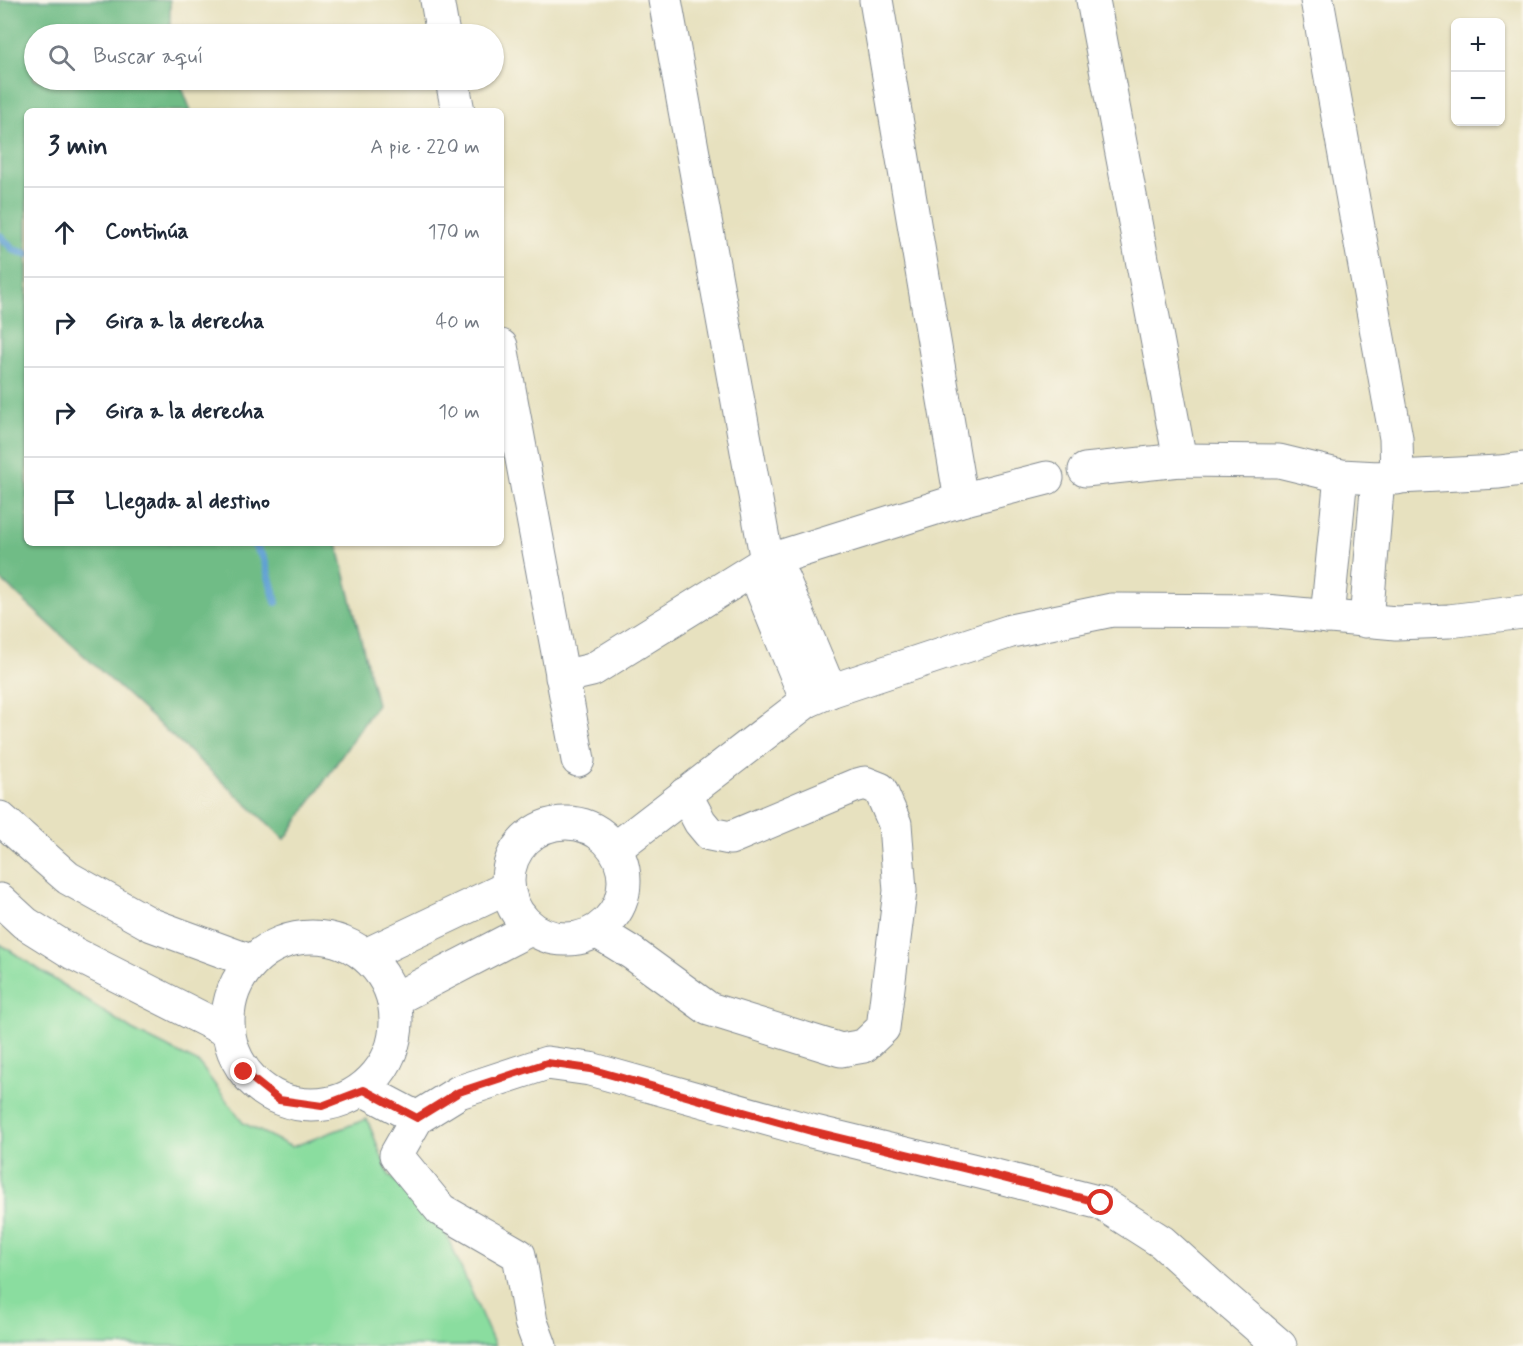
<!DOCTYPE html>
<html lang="es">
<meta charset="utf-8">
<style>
:root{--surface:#fff;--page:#f6f6f7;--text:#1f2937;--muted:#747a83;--line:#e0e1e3}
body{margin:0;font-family:Mynerve,sans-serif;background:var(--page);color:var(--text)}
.controls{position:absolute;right:18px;top:18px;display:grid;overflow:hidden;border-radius:9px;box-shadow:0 2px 4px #0004}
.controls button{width:54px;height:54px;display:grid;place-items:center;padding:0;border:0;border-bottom:2px solid var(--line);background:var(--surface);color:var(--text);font:30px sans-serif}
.stop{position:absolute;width:18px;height:18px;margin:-14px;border:4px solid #d93025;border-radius:50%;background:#fff}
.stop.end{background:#d93025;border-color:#fff;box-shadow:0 2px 6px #0008}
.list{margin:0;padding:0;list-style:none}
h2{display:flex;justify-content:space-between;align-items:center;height:78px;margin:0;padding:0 24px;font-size:26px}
h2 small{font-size:20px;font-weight:400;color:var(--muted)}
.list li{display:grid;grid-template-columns:39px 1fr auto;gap:18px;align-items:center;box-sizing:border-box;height:90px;padding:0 24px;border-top:2px solid var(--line)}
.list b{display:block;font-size:22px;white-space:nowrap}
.list em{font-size:20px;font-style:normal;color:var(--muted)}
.icon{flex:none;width:33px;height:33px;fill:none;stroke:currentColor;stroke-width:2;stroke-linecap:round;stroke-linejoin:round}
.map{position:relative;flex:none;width:1523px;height:1346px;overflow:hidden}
.search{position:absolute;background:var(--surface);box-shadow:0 2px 4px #0004;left:24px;top:24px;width:480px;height:66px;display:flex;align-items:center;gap:15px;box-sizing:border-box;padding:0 21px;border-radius:33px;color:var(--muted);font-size:22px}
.panel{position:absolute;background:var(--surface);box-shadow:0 2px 4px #0004;left:24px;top:108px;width:480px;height:438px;border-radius:9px}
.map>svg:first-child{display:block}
.green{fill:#8add9f;stroke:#52867e;stroke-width:1.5}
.forest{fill:#6fbc86;stroke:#457672;stroke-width:1.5}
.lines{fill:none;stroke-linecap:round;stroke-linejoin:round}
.stream{stroke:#61a1d3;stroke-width:8}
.minor-casing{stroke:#81888e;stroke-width:35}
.minor{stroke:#fff;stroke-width:33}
.route{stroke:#d93025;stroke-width:8}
</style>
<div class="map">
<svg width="1523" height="1346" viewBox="0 0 1523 1346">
<rect width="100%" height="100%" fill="#fbf7ec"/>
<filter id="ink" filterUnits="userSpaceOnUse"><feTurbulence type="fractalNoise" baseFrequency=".0167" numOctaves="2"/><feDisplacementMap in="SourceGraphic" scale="12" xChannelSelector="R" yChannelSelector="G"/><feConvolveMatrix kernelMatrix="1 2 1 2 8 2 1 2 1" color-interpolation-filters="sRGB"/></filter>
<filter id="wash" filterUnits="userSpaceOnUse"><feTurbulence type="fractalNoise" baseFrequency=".008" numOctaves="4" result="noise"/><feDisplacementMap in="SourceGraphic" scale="24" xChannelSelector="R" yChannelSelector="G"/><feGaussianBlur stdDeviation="1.35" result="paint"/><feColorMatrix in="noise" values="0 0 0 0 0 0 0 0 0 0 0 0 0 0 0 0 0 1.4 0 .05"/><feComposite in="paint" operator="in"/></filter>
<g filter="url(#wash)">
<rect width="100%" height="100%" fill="#e7e1bf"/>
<polygon class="green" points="0,944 132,1030 199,1063 243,1123 292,1147 367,1119 389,1175 444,1229 495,1346 0,1346"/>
<polygon class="forest" points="0,0 170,0 170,34 34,34 34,80 179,80 191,111 27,111 27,543 337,543 377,704 285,839 0,579"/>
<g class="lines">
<g class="stream">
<polyline points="0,236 14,250 27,254"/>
<polyline points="253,543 264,559 276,602"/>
</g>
</g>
</g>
<g filter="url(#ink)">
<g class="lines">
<g class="minor-casing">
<g id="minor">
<polyline points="437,0 443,34"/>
<polyline points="665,0 767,561 762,590 807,701"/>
<polyline points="876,0 961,500"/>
<polyline points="1093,0 1180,460"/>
<polyline points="1317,0 1396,438 1397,478"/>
<polyline points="452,80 458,111"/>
<polyline points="501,346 578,760"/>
<polyline points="1085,470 1180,460 1279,461 1341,476 1378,478 1499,472 1523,469"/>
<polyline points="767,561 783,579 830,691"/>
<polyline points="1327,617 1341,476"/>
<polyline points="1366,621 1378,478"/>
<polyline points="562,677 592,670 767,561 961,500 1047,478"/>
<polyline points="0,818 68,878 152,925 250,961"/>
<circle cx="566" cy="881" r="58"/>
<polyline points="616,848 807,701 830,691 1011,631 1112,610 1265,611 1396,623 1449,621 1523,612"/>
<polyline points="0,900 25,923 73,953 227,1031"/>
<polyline points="598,932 632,953 709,1009 841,1050 864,1046 883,1028 900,891 895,824 880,789 865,783 854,786 730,838 710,834 700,822 685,794"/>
<circle cx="312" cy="1021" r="84"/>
<polyline points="366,955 507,888"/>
<polyline points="395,999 530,929"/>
<polyline points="364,1090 417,1118"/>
<polyline points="540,1346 531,1322 519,1255 441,1210 396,1155 417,1118 459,1092 547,1063 590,1069 811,1131 984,1173 1101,1203 1162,1242 1212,1287 1280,1346"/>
</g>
</g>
<use href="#minor" class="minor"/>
</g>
</g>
<g class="lines" filter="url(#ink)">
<polyline class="route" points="244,1072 279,1100 322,1106 364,1090 417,1118 459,1092 547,1063 590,1069 811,1131 984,1173 1101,1203"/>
</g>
</svg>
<div class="controls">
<button>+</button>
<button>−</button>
</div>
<div class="stop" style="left:1101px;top:1203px"></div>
<div class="stop end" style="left:244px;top:1072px"></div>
<div class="search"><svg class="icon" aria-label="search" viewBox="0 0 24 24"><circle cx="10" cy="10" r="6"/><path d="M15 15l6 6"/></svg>Buscar aquí</div>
<section class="panel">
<h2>3 min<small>A pie · 220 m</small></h2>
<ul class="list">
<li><svg class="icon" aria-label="ahead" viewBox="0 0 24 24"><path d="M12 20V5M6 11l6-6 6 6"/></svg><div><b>Continúa</b></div><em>170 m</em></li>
<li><svg class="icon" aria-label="right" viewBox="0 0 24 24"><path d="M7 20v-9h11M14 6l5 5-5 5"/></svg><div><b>Gira a la derecha</b></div><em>40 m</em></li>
<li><svg class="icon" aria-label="right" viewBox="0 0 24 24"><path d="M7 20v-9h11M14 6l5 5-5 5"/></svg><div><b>Gira a la derecha</b></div><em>10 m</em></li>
<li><svg class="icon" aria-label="arrive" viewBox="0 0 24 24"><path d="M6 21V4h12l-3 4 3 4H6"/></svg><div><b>Llegada al destino</b></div></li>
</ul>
</section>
</div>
